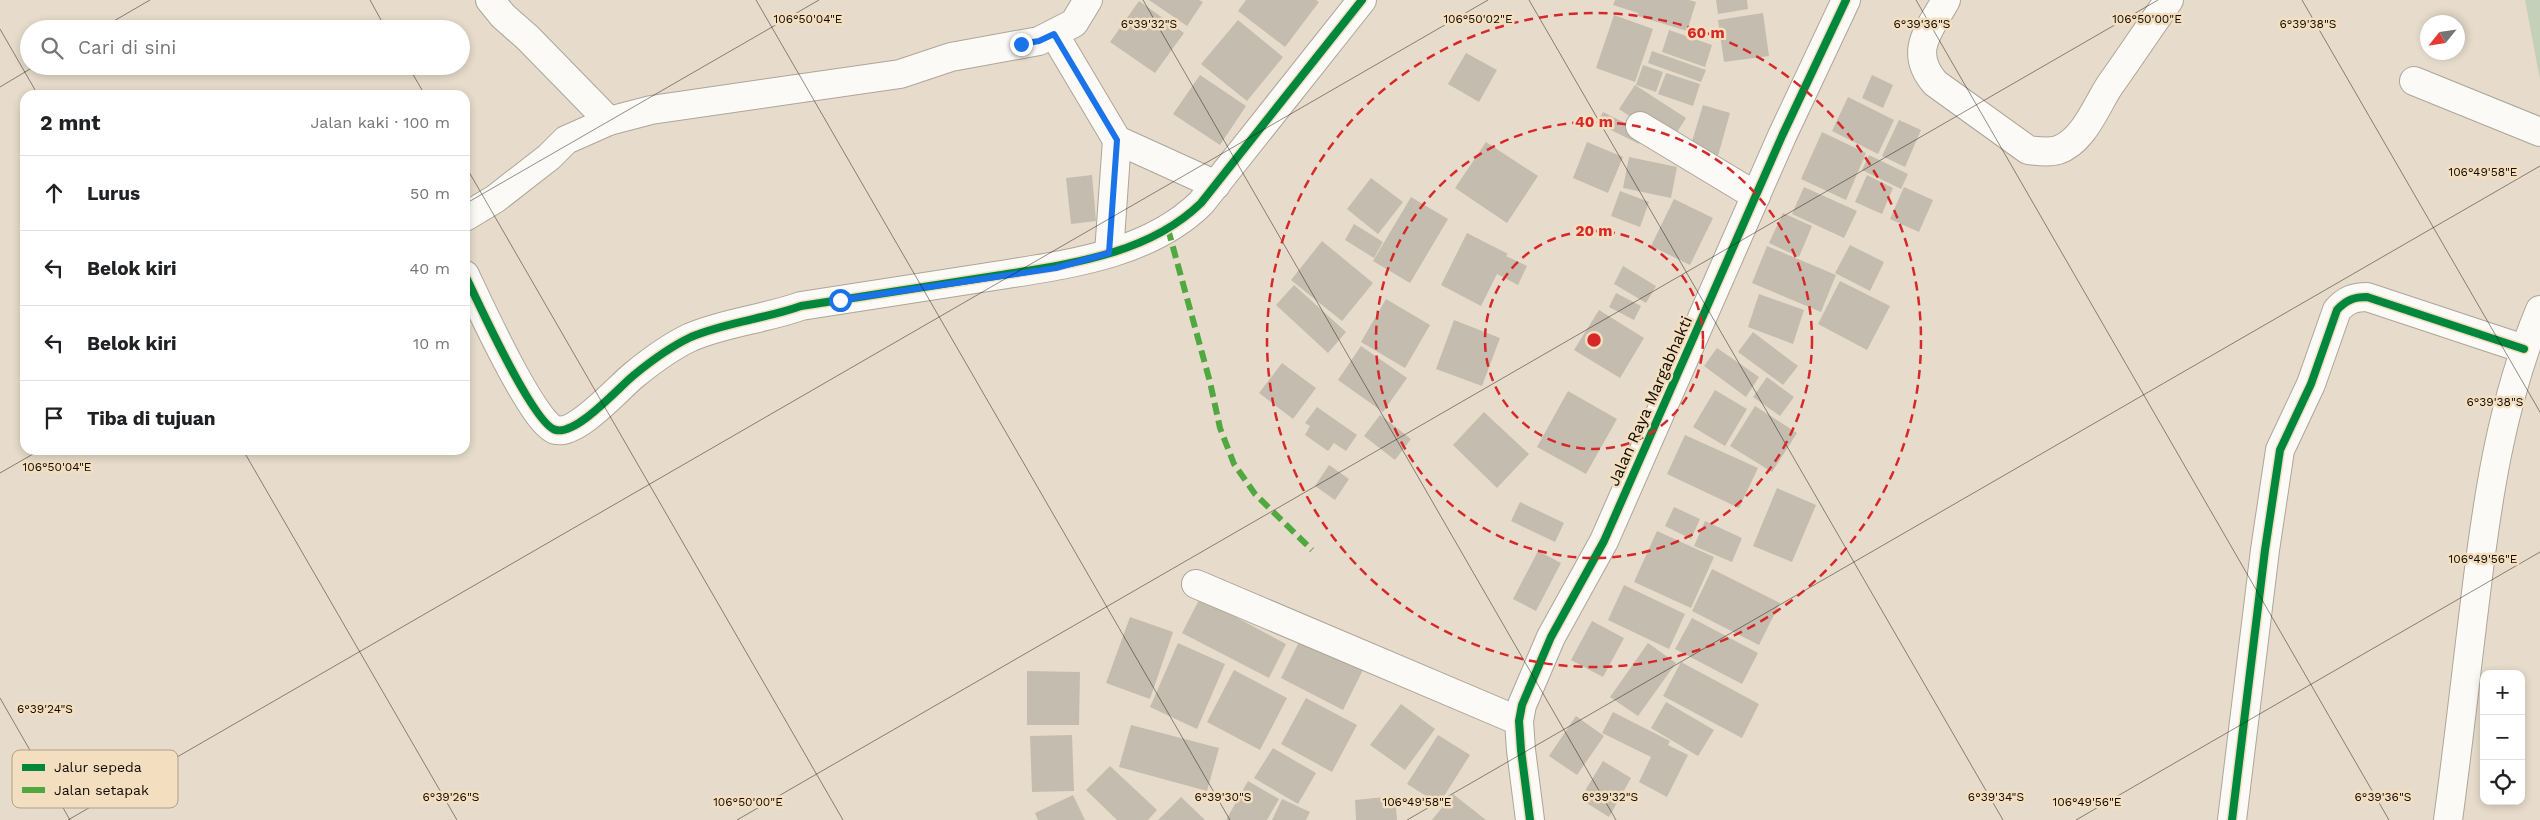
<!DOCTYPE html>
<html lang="id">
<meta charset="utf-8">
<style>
:root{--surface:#fff;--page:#f6f6f6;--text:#202124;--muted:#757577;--line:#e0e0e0}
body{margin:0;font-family:"Work Sans",sans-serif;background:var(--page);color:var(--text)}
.controls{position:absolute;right:15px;bottom:15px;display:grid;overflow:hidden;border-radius:10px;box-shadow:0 2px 8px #0003}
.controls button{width:45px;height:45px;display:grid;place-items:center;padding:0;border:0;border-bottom:1px solid var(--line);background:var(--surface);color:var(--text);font:25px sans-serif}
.compass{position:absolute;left:2420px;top:15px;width:45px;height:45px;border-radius:50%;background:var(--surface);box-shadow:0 2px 8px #0003;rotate:240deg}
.stop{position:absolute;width:15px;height:15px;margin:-11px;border:4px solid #1a73e8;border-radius:50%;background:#fff}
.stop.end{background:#1a73e8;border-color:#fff;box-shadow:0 1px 5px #0008}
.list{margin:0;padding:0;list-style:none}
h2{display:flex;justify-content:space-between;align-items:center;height:65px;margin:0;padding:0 20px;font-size:21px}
h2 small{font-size:16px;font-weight:400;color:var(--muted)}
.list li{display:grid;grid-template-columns:32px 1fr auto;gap:15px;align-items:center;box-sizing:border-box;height:75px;padding:0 20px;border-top:1px solid var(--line)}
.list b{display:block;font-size:19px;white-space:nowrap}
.list em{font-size:16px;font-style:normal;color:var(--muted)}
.icon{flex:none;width:28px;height:28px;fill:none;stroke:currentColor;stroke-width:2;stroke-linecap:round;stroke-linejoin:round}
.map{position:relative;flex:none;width:2540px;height:820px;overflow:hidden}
.search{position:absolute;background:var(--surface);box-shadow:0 2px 8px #0003;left:20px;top:20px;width:450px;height:55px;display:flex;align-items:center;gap:12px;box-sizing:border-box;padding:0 18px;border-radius:28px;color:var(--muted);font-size:19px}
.panel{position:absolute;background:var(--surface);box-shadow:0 2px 8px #0003;left:20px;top:90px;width:450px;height:365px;border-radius:15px}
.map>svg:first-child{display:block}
.green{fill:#c4d0ba}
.building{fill:#c4bcae}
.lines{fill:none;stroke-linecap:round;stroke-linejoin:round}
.street-casing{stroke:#ada598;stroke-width:30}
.street{stroke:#fbfaf7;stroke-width:28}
.quiet{stroke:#51a840;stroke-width:6;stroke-dasharray:12 6;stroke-linecap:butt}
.cycleway-casing{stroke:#f3dfbf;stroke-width:11}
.cycleway{stroke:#00873e;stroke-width:8}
.route{stroke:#1a73e8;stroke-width:6}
.ticks{fill:none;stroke:#110a02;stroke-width:1;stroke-opacity:0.45}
.ring{fill:none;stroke:#d62828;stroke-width:2.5;stroke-dasharray:9 6}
.labels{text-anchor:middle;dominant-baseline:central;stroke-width:5;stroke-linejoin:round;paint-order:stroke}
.street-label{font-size:16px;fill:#110a02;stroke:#f3dfbf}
.key{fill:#f3dfbf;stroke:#af9f86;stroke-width:1}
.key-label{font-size:14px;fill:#110a02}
.ticks-label{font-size:12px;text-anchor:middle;fill:#110a02;stroke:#f3dfbf;stroke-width:5;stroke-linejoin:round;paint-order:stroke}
.centre{fill:#d62828;stroke:#f3dfbf;stroke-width:2.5}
.ring-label{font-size:15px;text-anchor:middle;font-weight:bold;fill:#d62828;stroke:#f3dfbf;stroke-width:5;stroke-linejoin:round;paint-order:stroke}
</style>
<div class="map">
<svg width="2540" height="820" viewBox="0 0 2540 820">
<rect width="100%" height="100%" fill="#e7dccb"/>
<polygon class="green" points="2525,0 2540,0 2540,80"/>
<g class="building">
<polygon points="1149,0 1199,0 1203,2 1187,26"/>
<polygon points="1246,0 1316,0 1319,2 1285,47 1238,11"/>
<polygon points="1615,0 1689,0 1696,2 1687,31 1638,16 1638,13 1613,5"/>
<polygon points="1716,0 1747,0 1748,9 1718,14"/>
<polygon points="1139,1 1184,33 1155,73 1110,42"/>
<polygon points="1763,13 1769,56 1724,62 1718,20"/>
<polygon points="1614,15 1653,29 1635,82 1596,68"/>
<polygon points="1238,20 1283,57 1247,101 1201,64"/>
<polygon points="1669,30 1712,45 1705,67 1662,52"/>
<polygon points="1652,51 1706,70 1701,82 1648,63"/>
<polygon points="1466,53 1497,70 1479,102 1448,84"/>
<polygon points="1643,65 1663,72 1656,92 1636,85"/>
<polygon points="1666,73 1700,84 1693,106 1658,94"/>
<polygon points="1200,75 1246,106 1220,145 1173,114"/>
<polygon points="1872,75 1893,85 1883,108 1862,98"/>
<polygon points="1635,85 1686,118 1670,143 1619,109"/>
<polygon points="1848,97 1894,120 1878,154 1832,131"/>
<polygon points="1703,105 1730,113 1718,156 1690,148"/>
<polygon points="1603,112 1627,124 1625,127 1643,136 1639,144 1597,123"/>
<polygon points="1899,120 1921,130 1905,167 1882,156"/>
<polygon points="1822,132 1866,153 1846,200 1801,179"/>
<polygon points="1486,142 1538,176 1507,223 1455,188"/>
<polygon points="1587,142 1623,157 1608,193 1573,178"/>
<polygon points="1869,155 1908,174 1901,189 1862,170"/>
<polygon points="1629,157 1677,167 1671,198 1623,188"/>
<polygon points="1092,175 1096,221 1071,224 1066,178"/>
<polygon points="1867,175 1893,188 1882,214 1855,202"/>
<polygon points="1371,178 1403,202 1378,234 1347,209"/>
<polygon points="1804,187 1857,211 1844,238 1792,214"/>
<polygon points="1904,187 1933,200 1919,232 1890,219"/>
<polygon points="1620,191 1649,202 1640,227 1611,216"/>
<polygon points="1411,197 1448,219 1410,283 1373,261"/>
<polygon points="1674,199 1713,218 1690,265 1651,246"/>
<polygon points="1783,213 1812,226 1799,257 1769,243"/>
<polygon points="1354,224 1383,242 1374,258 1345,240"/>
<polygon points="1467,233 1508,254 1506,256 1527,266 1518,285 1497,274 1481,306 1441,285"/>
<polygon points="1322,241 1373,283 1342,321 1291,280"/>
<polygon points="1850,245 1884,262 1870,291 1835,273"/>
<polygon points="1767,246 1836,275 1821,312 1752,283"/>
<polygon points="1623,266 1656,286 1646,303 1614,284"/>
<polygon points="1840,281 1890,306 1867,350 1818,324"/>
<polygon points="1294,285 1346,332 1328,353 1276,305"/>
<polygon points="1616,293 1641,306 1634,320 1609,307"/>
<polygon points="1759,294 1804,310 1793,344 1748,327"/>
<polygon points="1386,299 1430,325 1405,368 1361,342"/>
<polygon points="1599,310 1644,338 1620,378 1574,350"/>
<polygon points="1454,320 1500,338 1482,386 1436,369"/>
<polygon points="1753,332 1798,366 1783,385 1738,352"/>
<polygon points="1361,346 1407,378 1383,412 1338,380"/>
<polygon points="1717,348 1759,377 1746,397 1704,366"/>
<polygon points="1282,363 1316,388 1293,419 1259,393"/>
<polygon points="1767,377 1794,397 1780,416 1753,397"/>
<polygon points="1715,390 1747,409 1725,446 1693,427"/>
<polygon points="1568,391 1617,419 1586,474 1537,447"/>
<polygon points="1755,406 1797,433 1772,472 1730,446"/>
<polygon points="1317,407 1357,435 1346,451 1334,443 1328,451 1305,435 1310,426 1305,423"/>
<polygon points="1484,412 1529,454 1497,488 1453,445"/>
<polygon points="1380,415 1411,439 1395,460 1364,436"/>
<polygon points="1685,435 1758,468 1739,508 1667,474"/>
<polygon points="1329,465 1349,479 1335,500 1315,486"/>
<polygon points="1777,488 1816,505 1792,562 1753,546"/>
<polygon points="1520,502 1564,523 1555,542 1511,521"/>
<polygon points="1674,507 1700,519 1691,539 1665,526"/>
<polygon points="1705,521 1742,538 1732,562 1694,546"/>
<polygon points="1657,531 1714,557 1691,608 1634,582"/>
<polygon points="1538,551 1561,563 1536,611 1513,599"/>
<polygon points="1712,569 1780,603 1759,645 1692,611"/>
<polygon points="1624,585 1685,614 1669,649 1608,620"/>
<polygon points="1200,598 1286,644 1269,678 1182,633"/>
<polygon points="1130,617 1173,632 1150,699 1106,683"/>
<polygon points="1692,618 1758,653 1742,684 1675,649"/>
<polygon points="1592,621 1624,638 1603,677 1571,660"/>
<polygon points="1301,638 1363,670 1343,710 1281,678"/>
<polygon points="1178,643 1225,664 1197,729 1150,707"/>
<polygon points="1648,643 1676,663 1638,716 1610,697"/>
<polygon points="1681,662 1759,704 1742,738 1663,696"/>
<polygon points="1234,670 1287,698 1260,750 1207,722"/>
<polygon points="1027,671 1080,672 1079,725 1027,725"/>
<polygon points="1306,698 1357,725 1332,772 1281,744"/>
<polygon points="1666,702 1714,730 1698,756 1651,728"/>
<polygon points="1401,704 1435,729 1405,770 1370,745"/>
<polygon points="1613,712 1670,741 1668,745 1688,755 1667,797 1639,782 1651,757 1602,733"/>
<polygon points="1576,716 1604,736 1577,775 1549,756"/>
<polygon points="1131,725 1219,748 1207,791 1119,767"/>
<polygon points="1072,735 1074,791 1032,792 1030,736"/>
<polygon points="1438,735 1470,755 1439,804 1407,784"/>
<polygon points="1273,748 1316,773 1298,804 1254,778"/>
<polygon points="1603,761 1631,778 1609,817 1580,799"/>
<polygon points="1110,766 1157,810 1148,820 1117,820 1086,790"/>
<polygon points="1248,781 1279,799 1267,820 1226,820"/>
<polygon points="1453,794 1486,820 1432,820"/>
<polygon points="1073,795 1085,820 1038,820 1035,813"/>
<polygon points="1395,796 1397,820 1356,820 1355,800"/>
<polygon points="1181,797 1205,820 1158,820"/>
<polygon points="1282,799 1310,812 1306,820 1272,820"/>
</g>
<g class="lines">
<g class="street-casing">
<g id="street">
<polyline points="490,0 503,16 528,38 609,121"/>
<path d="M1946,0c-17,31 -38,51 -11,83l93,67c10,1 20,3 30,0 26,-9 38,-44 52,-65 20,-28 39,-57 59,-85"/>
<polyline points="1054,34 1117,140 1216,185"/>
<polyline points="2414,81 2540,132"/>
<polyline points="1640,126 1756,196"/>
<polyline points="465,217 495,199 549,157 566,140 609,121 651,110 900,74 951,57 1039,41 1074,23 1088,0"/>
<polyline points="1109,253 1117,140"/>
<path d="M465,275c12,25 69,151 91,155 21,5 62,-42 78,-55 17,-14 38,-29 57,-38 35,-15 74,-18 110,-31 66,-10 133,-20 200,-31 69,-11 148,-21 200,-72l161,-203"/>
<polyline points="1196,584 1519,721"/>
<polyline points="1530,820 1521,750 1519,721 1522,705 1551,637 1604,541 1782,136 1846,0"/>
<path d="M2232,820l33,-270 15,-100 31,-66 26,-74c9,-10 17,-13 30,-13l157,52"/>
<path d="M2448,820c10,-73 18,-146 27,-219 12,-100 26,-198 65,-291"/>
</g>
</g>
<use href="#street" class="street"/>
<polyline class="quiet" points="1168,229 1210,382 1220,428 1234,464 1255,494 1312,550"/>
<g class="cycleway-casing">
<g id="cycleway">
<path d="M465,275c12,25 69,151 91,155 21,5 62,-42 78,-55 17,-14 38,-29 57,-38 35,-15 74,-18 110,-31 66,-10 133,-20 200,-31 69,-11 148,-21 200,-72l161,-203"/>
<polyline points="1530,820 1521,750 1519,721 1522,705 1551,637 1604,541 1782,136 1846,0"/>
<path d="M2232,820l33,-270 15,-100 31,-66 26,-74c9,-10 17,-13 30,-13l157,52"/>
</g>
</g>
<use href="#cycleway" class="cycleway"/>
</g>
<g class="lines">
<polyline class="route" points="840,300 1056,268 1109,253 1117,140 1054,34 1039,41 1021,44"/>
</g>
<path class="ticks" d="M370,0l16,29M756,0l474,820M1143,0l473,820M1529,0l474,820M1916,0l473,820M2302,0l238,412M0,29l38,66M100,29l50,-29M408,66l17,29M0,87l35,-21M465,165l378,655M465,204l354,-204M243,450l214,370M0,473l40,-23M0,698l70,122M68,820l1420,-820M737,820l1421,-820M1407,820l1133,-654M2076,820l464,-268"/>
<g class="ring">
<circle cx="1594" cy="340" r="109"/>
<circle cx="1594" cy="340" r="218"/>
<circle cx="1594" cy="340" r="327"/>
</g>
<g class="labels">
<g class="street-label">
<text transform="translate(1650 401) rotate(-66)">Jalan Raya Margabhakti</text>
</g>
</g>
<rect x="12" y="750" width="166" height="58" rx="8" class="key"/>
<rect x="22" y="764" width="23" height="7" fill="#00873e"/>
<rect x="22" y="787" width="23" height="6" fill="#51a840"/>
<g class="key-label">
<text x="54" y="772">Jalur sepeda</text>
<text x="54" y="795">Jalan setapak</text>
</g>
<g class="ticks-label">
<text x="1478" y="23">106°50'02"E</text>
<text x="2147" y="23">106°50'00"E</text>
<text x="808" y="23">106°50'04"E</text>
<text x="1149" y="28">6°39'32"S</text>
<text x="1922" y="28">6°39'36"S</text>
<text x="2308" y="28">6°39'38"S</text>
<text x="2483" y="176">106°49'58"E</text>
<text x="2495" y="406">6°39'38"S</text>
<text x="57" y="471">106°50'04"E</text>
<text x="2483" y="563">106°49'56"E</text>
<text x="45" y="713">6°39'24"S</text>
<text x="451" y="801">6°39'26"S</text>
<text x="1223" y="801">6°39'30"S</text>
<text x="1610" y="801">6°39'32"S</text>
<text x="1996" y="801">6°39'34"S</text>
<text x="2383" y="801">6°39'36"S</text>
<text x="748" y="806">106°50'00"E</text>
<text x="1417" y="806">106°49'58"E</text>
<text x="2087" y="806">106°49'56"E</text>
</g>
<circle cx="1594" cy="340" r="8" class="centre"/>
<g class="ring-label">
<text x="1706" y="38">60 m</text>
<text x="1594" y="127">40 m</text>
<text x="1594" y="236">20 m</text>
</g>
</svg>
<div class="controls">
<button>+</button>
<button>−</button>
<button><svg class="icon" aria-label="locate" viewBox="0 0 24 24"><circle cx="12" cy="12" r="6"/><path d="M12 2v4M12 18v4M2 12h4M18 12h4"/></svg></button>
</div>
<svg class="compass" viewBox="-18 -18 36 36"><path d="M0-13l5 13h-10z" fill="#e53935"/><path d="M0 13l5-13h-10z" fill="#757577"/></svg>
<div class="stop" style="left:840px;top:300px"></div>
<div class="stop end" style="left:1021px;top:44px"></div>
<div class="search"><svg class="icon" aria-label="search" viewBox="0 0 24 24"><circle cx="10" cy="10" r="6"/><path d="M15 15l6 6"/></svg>Cari di sini</div>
<section class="panel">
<h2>2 mnt<small>Jalan kaki · 100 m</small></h2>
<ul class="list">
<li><svg class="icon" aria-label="ahead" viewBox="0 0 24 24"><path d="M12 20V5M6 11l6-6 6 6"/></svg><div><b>Lurus</b></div><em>50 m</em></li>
<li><svg class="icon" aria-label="left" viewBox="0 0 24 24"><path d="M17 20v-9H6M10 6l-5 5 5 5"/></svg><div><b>Belok kiri</b></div><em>40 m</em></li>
<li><svg class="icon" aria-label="left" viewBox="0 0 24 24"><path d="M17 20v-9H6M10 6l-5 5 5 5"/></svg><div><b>Belok kiri</b></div><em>10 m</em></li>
<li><svg class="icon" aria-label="arrive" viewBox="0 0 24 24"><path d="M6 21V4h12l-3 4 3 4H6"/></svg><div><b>Tiba di tujuan</b></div></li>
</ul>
</section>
</div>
